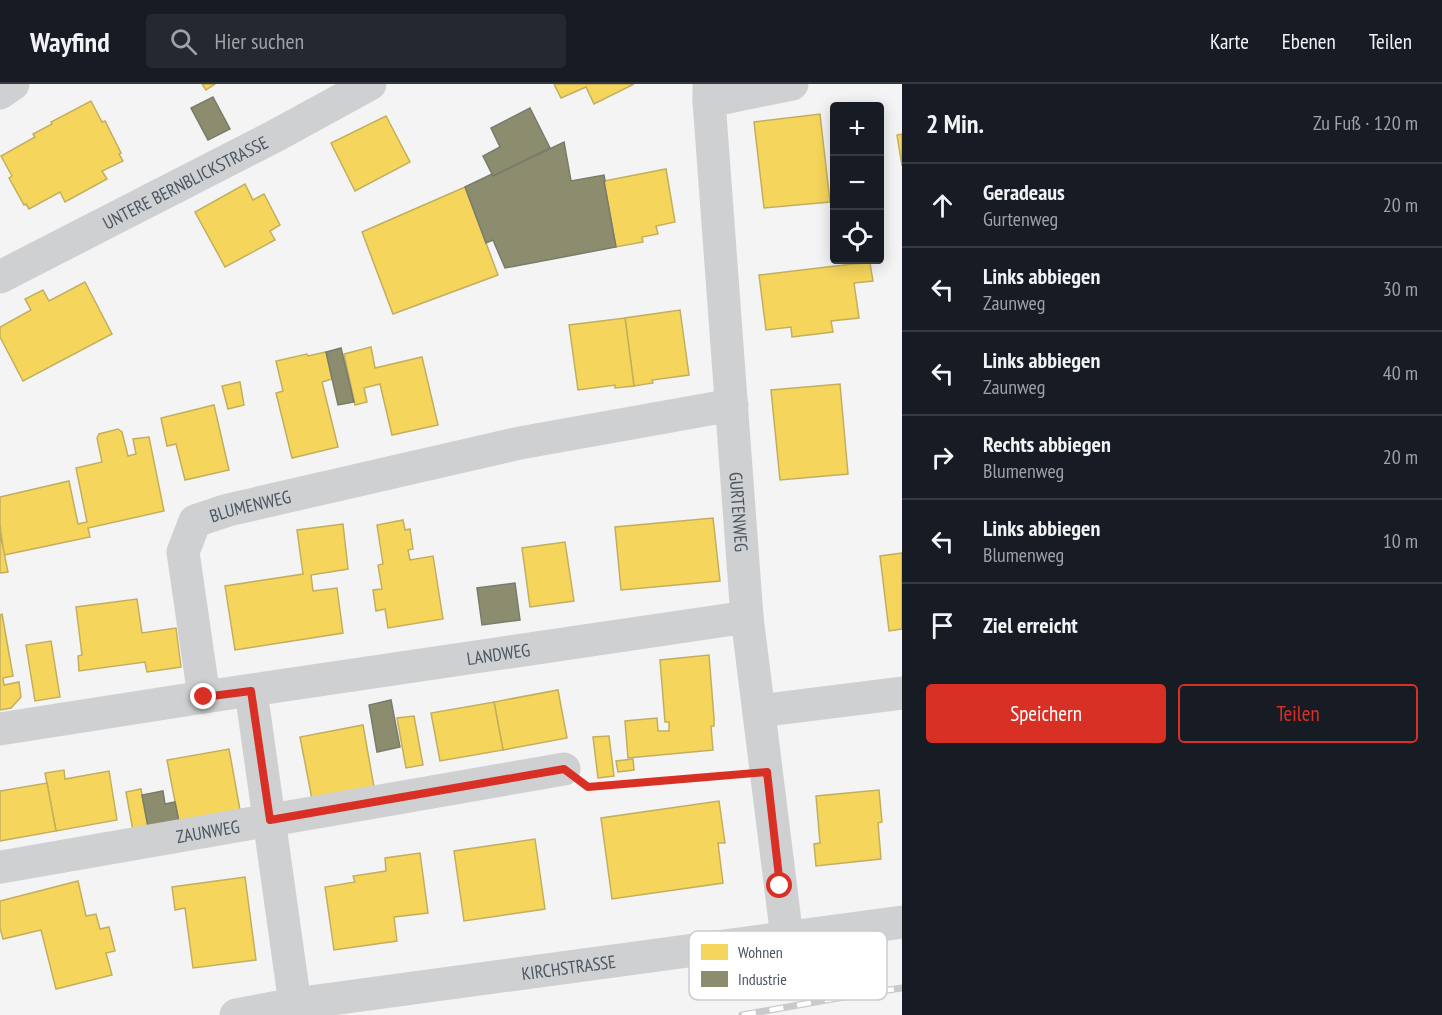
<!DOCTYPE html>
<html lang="de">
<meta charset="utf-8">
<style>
:root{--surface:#171b24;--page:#242831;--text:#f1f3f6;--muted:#9ea1a6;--line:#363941;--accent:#d93025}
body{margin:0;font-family:"PT Sans Narrow",sans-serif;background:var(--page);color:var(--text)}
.controls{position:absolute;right:18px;top:18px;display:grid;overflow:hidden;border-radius:6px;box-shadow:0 3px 15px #0003}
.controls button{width:54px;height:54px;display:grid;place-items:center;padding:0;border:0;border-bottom:2px solid var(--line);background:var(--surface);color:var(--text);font:30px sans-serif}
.stop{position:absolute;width:18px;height:18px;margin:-14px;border:4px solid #d93025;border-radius:50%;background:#fff}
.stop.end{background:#d93025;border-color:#fff;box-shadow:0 2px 6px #0008}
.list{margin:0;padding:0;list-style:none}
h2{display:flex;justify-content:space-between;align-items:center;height:78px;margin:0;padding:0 24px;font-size:26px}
h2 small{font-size:20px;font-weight:400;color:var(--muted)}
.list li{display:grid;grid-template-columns:39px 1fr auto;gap:18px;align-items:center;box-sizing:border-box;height:84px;padding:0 24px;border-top:2px solid var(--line)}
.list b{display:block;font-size:22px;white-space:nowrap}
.list p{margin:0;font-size:20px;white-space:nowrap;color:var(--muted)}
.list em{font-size:20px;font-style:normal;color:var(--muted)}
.actions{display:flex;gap:12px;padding:18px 24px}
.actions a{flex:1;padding:14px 0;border:2px solid var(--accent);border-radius:6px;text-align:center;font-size:21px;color:var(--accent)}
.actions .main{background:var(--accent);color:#fff}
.icon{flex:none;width:33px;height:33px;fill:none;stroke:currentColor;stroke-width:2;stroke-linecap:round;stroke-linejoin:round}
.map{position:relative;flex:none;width:902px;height:931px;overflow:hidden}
header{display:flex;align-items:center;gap:36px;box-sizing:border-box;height:84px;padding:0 30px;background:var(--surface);border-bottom:2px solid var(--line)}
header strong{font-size:28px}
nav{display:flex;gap:33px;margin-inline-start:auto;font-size:21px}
.search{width:420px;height:54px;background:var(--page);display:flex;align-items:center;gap:15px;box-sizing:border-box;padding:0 21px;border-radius:6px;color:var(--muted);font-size:22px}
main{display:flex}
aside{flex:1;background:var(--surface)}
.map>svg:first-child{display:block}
.homes{fill:#f6d55c;stroke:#c2af5e;stroke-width:1.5}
.industry{fill:#8c8c6e;stroke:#787c6a;stroke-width:1.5}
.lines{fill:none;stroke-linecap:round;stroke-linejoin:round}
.path{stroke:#bcc7c4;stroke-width:4;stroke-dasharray:4.5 3;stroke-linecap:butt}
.minor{stroke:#ced0d2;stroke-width:33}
.tertiary{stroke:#ced0d2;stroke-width:33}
.rail-casing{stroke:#c9cacc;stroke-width:7}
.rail{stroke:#fff;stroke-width:4.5;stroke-dasharray:14;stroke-linecap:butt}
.route{stroke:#d93025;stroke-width:8}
.labels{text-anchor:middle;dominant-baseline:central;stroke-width:6;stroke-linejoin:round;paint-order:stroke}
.street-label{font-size:18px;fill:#4a5661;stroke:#fff}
.key{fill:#fff;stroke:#c9ccd0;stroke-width:1.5}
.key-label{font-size:16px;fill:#4a5661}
</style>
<header>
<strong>Wayfind</strong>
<div class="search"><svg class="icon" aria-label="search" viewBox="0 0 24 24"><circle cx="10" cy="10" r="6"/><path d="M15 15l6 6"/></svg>Hier suchen</div>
<nav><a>Karte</a><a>Ebenen</a><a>Teilen</a></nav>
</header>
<main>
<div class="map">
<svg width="902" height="931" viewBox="0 0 902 931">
<rect width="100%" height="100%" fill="#f4f4f4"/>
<g class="homes">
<polygon points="202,0 215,0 206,6"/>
<polygon points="554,0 634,0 594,20 586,3 561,14"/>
<polygon points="91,17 102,38 105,37 121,69 119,70 123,77 102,87 107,95 65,118 60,108 29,125 26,120 24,121 9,94 12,92 1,72 35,53 33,50 52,40 51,38"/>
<polygon points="820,30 830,118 764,124 754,38"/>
<polygon points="386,32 410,78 355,107 331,59"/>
<polygon points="902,50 902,82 897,51"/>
<polygon points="666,85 675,138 656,142 658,150 642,153 643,158 616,163 604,97"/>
<polygon points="245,100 253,116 264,110 280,141 270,147 275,156 225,183 195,128"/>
<polygon points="465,103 498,191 393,230 362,148"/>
<polygon points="870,179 873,197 854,199 859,234 831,237 833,248 792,253 791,243 766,246 759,191 852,180"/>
<polygon points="85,198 112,250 23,297 0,253 0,243 31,226 25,215 43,206 49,217"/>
<polygon points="680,226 689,291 652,296 653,299 634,302 625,234"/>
<polygon points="625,234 634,302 615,304 615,301 578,306 569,241"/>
<polygon points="371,263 375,284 422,273 438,341 392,351 380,300 364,304 367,318 355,321 344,270"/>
<polygon points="326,268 332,295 322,298 338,363 292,374 276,309 283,307 276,277 307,270 308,272"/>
<polygon points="240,298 244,321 228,325 222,302"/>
<polygon points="840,300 848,390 780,396 771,306"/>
<polygon points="214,321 229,386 185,396 176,360 167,362 161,334"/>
<polygon points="118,345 122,348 128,372 136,370 133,355 149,353 164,427 88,444 90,453 4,471 0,441 0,413 69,397 78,440 87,438 76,384 102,378 97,354 99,350"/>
<polygon points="713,434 720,497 621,506 615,443"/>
<polygon points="403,436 405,446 410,445 413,465 408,466 410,476 433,472 443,535 388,544 385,525 376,527 373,506 382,505 378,481 383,480 377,441"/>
<polygon points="343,440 348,485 311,491 313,507 337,504 343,549 235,566 225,502 303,490 297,446"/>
<polygon points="0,449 8,488 0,489"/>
<polygon points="565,458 574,517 530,523 522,464"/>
<polygon points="902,469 902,545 889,547 880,472"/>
<polygon points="137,515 142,549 176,544 181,583 147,588 145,578 79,587 78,572 82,571 76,523"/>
<polygon points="2,530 13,592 3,594 4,601 19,598 21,613 11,624 0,626 0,531"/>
<polygon points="51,557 60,613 35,617 26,561"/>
<polygon points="709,571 714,634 714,642 711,642 713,666 628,674 625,637 657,634 658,647 669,647 669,638 665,638 660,576"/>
<polygon points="558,606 567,654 503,666 494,618"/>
<polygon points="494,618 503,666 440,677 431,629"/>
<polygon points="414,632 423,681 406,684 397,634"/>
<polygon points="363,641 374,703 312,715 300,653"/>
<polygon points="609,652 614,692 598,694 593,653"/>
<polygon points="229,665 240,726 179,738 167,676"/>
<polygon points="633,675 634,686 618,688 616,677"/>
<polygon points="64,686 65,695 109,687 117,736 56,747 45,689"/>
<polygon points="47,699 56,747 0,757 0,707"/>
<polygon points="141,705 148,743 133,747 126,708"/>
<polygon points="879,706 882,738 878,739 881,775 816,782 814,760 820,759 816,712"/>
<polygon points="719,717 725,759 718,759 723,799 612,815 601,734"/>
<polygon points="535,755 545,825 464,837 454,767"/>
<polygon points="420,769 428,829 394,833 397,857 334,866 325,803 355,798 353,792 386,787 385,774"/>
<polygon points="245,793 256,876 193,884 185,824 175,826 172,803"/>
<polygon points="78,797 86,832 96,830 100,845 109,843 115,867 106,869 112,891 56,905 41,846 3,855 0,844 0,817"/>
</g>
<g class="industry">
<polygon points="213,13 230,45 208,56 191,24"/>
<polygon points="530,24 550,64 493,92 483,72 500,63 491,44"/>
<polygon points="564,58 571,97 604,91 605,97 604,97 616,163 505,184 493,156 486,159 465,103 492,90 493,92"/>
<polygon points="341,264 354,318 338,321 326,268"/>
<polygon points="515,499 520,536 482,541 477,504"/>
<polygon points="391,616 400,663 377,668 369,621"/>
<polygon points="163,707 165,720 175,718 179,738 148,743 142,711"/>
</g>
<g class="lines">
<polyline class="path" points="601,701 725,691"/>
<g class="minor">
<path id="s1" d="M709,0v17l38,516 40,321"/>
<polyline points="0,9 13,0"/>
<polyline points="709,17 792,0"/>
<path id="s2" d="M0,193l275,-141 95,-52"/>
<polyline points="251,607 295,920"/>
<path id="s3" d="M204,613l-21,-145 12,-31 33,-11 292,-67 212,-38"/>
<polyline points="759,627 902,609"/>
<path id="s4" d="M0,645l204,-32 543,-80"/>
<path id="s5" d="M1,783l563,-98"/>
</g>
<path class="tertiary" id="s6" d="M236,931l59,-11 607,-82"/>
<g class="rail-casing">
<polyline id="rail" points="742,931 855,911 902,904"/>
</g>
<use href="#rail" class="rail"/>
</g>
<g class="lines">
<polyline class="route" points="204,613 251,607 270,736 564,685 588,703 767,688 780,802"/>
</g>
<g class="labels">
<g class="street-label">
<text stroke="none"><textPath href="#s2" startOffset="208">UNTERE BERNBLICKSTRASSE</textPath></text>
<text stroke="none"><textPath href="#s3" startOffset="237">BLUMENWEG</textPath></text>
<text stroke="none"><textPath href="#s1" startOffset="429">GURTENWEG</textPath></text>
<text stroke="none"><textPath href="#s4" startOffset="504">LANDWEG</textPath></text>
<text stroke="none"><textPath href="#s5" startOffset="210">ZAUNWEG</textPath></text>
<text stroke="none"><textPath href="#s6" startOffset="336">KIRCHSTRASSE</textPath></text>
</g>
</g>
<rect x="689" y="847" width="198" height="69" rx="9" class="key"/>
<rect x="701" y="860" width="27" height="16" fill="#f6d55c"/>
<rect x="701" y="887" width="27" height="16" fill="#8c8c6e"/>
<g class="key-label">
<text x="738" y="874">Wohnen</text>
<text x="738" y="901">Industrie</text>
</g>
</svg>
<div class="controls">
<button>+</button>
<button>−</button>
<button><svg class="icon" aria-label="locate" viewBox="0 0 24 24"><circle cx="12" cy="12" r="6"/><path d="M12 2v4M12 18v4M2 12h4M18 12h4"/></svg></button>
</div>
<div class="stop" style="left:780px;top:802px"></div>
<div class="stop end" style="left:204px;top:613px"></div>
</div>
<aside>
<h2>2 Min.<small>Zu Fuß · 120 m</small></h2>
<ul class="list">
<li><svg class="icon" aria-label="ahead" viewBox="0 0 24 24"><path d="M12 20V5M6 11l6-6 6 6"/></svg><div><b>Geradeaus</b><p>Gurtenweg</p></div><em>20 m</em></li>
<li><svg class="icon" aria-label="left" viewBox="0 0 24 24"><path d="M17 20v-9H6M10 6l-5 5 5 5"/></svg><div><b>Links abbiegen</b><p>Zaunweg</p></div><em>30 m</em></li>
<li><svg class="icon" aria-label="left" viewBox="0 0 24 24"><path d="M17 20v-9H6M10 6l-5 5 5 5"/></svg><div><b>Links abbiegen</b><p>Zaunweg</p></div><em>40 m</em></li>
<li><svg class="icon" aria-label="right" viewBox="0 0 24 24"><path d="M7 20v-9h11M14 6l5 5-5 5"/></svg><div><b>Rechts abbiegen</b><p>Blumenweg</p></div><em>20 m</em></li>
<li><svg class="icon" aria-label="left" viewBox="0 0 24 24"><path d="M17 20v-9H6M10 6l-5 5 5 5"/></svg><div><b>Links abbiegen</b><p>Blumenweg</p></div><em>10 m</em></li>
<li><svg class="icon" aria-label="arrive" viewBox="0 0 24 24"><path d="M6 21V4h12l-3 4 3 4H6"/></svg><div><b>Ziel erreicht</b></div></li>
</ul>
<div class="actions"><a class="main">Speichern</a><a>Teilen</a></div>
</aside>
</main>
